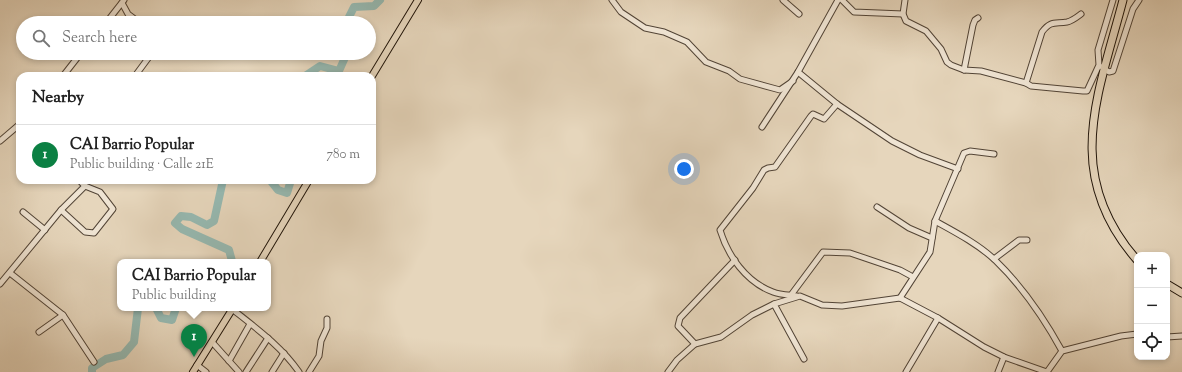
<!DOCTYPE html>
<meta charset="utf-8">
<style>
:root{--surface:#fff;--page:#f6f6f6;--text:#222;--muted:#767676;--line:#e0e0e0;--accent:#0b8043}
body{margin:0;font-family:"Sorts Mill Goudy",serif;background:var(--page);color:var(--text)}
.controls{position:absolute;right:12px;bottom:12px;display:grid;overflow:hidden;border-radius:8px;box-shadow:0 2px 6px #0003}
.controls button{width:36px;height:36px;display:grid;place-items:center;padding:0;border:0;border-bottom:1px solid var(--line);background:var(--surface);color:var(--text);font:20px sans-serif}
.you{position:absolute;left:684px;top:169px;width:14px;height:14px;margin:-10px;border:3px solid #fff;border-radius:50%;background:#1a73e8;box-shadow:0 0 0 6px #1a73e833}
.badge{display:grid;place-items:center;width:26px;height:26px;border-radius:50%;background:var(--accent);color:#fff;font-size:13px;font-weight:700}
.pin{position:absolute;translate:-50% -33px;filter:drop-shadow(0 1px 2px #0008)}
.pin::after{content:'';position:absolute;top:21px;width:14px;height:12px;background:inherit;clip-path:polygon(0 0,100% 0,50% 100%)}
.popup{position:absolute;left:117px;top:259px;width:154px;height:52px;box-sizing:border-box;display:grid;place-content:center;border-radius:8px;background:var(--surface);filter:drop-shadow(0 1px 3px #0005);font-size:13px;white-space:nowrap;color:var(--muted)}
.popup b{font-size:15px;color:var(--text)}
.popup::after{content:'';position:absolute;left:50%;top:100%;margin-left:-8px;border:8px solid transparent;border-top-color:var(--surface)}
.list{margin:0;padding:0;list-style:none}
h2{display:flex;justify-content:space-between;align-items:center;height:52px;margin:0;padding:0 16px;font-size:17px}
h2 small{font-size:13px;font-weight:400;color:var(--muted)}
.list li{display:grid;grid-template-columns:26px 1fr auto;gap:12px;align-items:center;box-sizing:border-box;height:60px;padding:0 16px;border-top:1px solid var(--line)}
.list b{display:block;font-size:15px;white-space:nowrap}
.list p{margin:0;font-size:13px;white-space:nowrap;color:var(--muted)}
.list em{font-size:13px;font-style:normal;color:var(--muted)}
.icon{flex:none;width:22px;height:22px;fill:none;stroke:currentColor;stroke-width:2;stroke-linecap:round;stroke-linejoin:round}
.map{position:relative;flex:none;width:1182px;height:372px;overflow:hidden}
.search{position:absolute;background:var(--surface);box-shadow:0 2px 6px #0003;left:16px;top:16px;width:360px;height:44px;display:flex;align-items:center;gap:10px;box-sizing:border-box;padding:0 14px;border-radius:22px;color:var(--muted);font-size:15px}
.panel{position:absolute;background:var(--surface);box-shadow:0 2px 6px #0003;left:16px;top:72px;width:360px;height:112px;border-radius:12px}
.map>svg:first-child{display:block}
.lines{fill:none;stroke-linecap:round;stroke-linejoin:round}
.river{stroke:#96b9b1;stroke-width:8}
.minor-casing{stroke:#524436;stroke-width:7}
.major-casing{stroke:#201409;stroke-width:8}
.highway-casing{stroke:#201409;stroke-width:9}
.minor{stroke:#efe4d3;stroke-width:5}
.major{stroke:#e6d6bc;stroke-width:6}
.highway{stroke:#e6d6bc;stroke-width:7}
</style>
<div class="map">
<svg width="1182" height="372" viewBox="0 0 1182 372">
<rect width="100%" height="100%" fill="#e6d6bc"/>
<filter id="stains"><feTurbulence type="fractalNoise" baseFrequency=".005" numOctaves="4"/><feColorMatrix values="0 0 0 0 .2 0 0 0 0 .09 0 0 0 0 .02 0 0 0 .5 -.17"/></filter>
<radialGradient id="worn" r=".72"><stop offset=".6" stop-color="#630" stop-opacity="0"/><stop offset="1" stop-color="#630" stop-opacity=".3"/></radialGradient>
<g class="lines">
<g class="river">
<polyline points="346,23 354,7 374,6 380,0"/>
<polyline points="305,76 320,66 339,71 347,53"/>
<polyline points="223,180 214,221 207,225 191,217 181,216 175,223 182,229 229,250 232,261 231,262"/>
<polyline points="270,180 278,190 287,193 291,180"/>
<polyline points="156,308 161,318 172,320 176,308"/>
<polyline points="92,372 92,368 106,359 123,355 134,342 138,308"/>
</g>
<g class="minor-casing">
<g id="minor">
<polyline points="612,0 621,12 645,28 664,32 687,42 706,62 729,71 740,79 780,90 793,81"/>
<polyline points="783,0 799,14"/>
<polyline points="842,0 854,12 903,14"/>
<polyline points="905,0 903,14 906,21 926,31 941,49 947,62 951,65 964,70 981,71 1026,83 1031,86 1083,91 1087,91 1099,65 1098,50 1113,0"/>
<polyline points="122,3 128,14 140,23"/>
<polyline points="106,23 124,0"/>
<polyline points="1102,67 1109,72 1113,71 1133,9 1139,0"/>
<polyline points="964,70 973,25 975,20 978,18"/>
<polyline points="798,72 837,104 892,141 920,155 958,169"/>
<polyline points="63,76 81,53"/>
<polyline points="135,76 152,53"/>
<path d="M1026,83l16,-51c9,-12 13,-8 25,-10 5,-1 10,-5 14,-8"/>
<polyline points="762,127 798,72 838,0"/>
<polyline points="0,141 20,124"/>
<polyline points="877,207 909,228 932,238"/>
<polyline points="61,210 85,232 94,233 113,209 100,192 85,186 79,180"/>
<polyline points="23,212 45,230"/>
<path d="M935,221c20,11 43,23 60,39 27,26 49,58 67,91"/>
<polyline points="994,259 1019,240 1027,240"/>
<polyline points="10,273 63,315 94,362"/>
<polyline points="0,284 61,210 85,186"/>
<polyline points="791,295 823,252 850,253 900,270 913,277"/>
<path d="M797,296c-7,-1 -17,-1 -24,-4 -27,-10 -45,-36 -53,-62l33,-42 11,-18 4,-2 7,-1 36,-51 2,-2 11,5 13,-15"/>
<polyline points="900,298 930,252 935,221 964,153 970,151 994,154"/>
<polyline points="774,304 804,359"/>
<path d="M232,309c24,19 50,38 67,63"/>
<polyline points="39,332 63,315"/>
<polyline points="1167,337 1182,336"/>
<polyline points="212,342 239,372"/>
<polyline points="695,344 678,326 680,318 735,260"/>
<polyline points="229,361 250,324"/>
<polyline points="197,365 206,372"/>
<polyline points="246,372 268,338"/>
<polyline points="272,372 284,353"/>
<polyline points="309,372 319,356 321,341 327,328 327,319"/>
<polyline points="668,372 677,360 695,344 721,337 752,315 774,304 800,296 822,305 842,306 900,298 938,318 984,347 1004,357 1047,372"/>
<polyline points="906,372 938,318"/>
<polyline points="998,372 1004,357"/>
<polyline points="1047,372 1062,351 1121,336 1137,334"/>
</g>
</g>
<g class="major-casing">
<g id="major">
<polyline points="372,76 418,0"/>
<polyline points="260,262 309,180"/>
<polyline points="193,372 233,308"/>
</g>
</g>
<g class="highway-casing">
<g id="highway">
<path d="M1123,0c-25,96 -61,174 14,260"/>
<polyline points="1167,284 1182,293"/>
</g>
</g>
<use href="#minor" class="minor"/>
<use href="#major" class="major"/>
<use href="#highway" class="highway"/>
</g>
<rect width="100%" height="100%" filter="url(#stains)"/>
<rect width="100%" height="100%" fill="url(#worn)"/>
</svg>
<div class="controls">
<button>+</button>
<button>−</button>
<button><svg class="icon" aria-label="locate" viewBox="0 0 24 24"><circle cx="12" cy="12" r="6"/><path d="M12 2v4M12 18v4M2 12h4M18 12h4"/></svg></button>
</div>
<div class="you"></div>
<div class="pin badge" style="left:194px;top:357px">1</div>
<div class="popup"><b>CAI Barrio Popular</b>Public building</div>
<div class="search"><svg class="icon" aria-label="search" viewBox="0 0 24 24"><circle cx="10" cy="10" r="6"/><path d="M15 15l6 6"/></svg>Search here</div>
<section class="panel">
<h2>Nearby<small></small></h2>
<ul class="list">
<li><span class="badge">1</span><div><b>CAI Barrio Popular</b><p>Public building · Calle 21E</p></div><em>780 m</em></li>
</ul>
</section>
</div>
